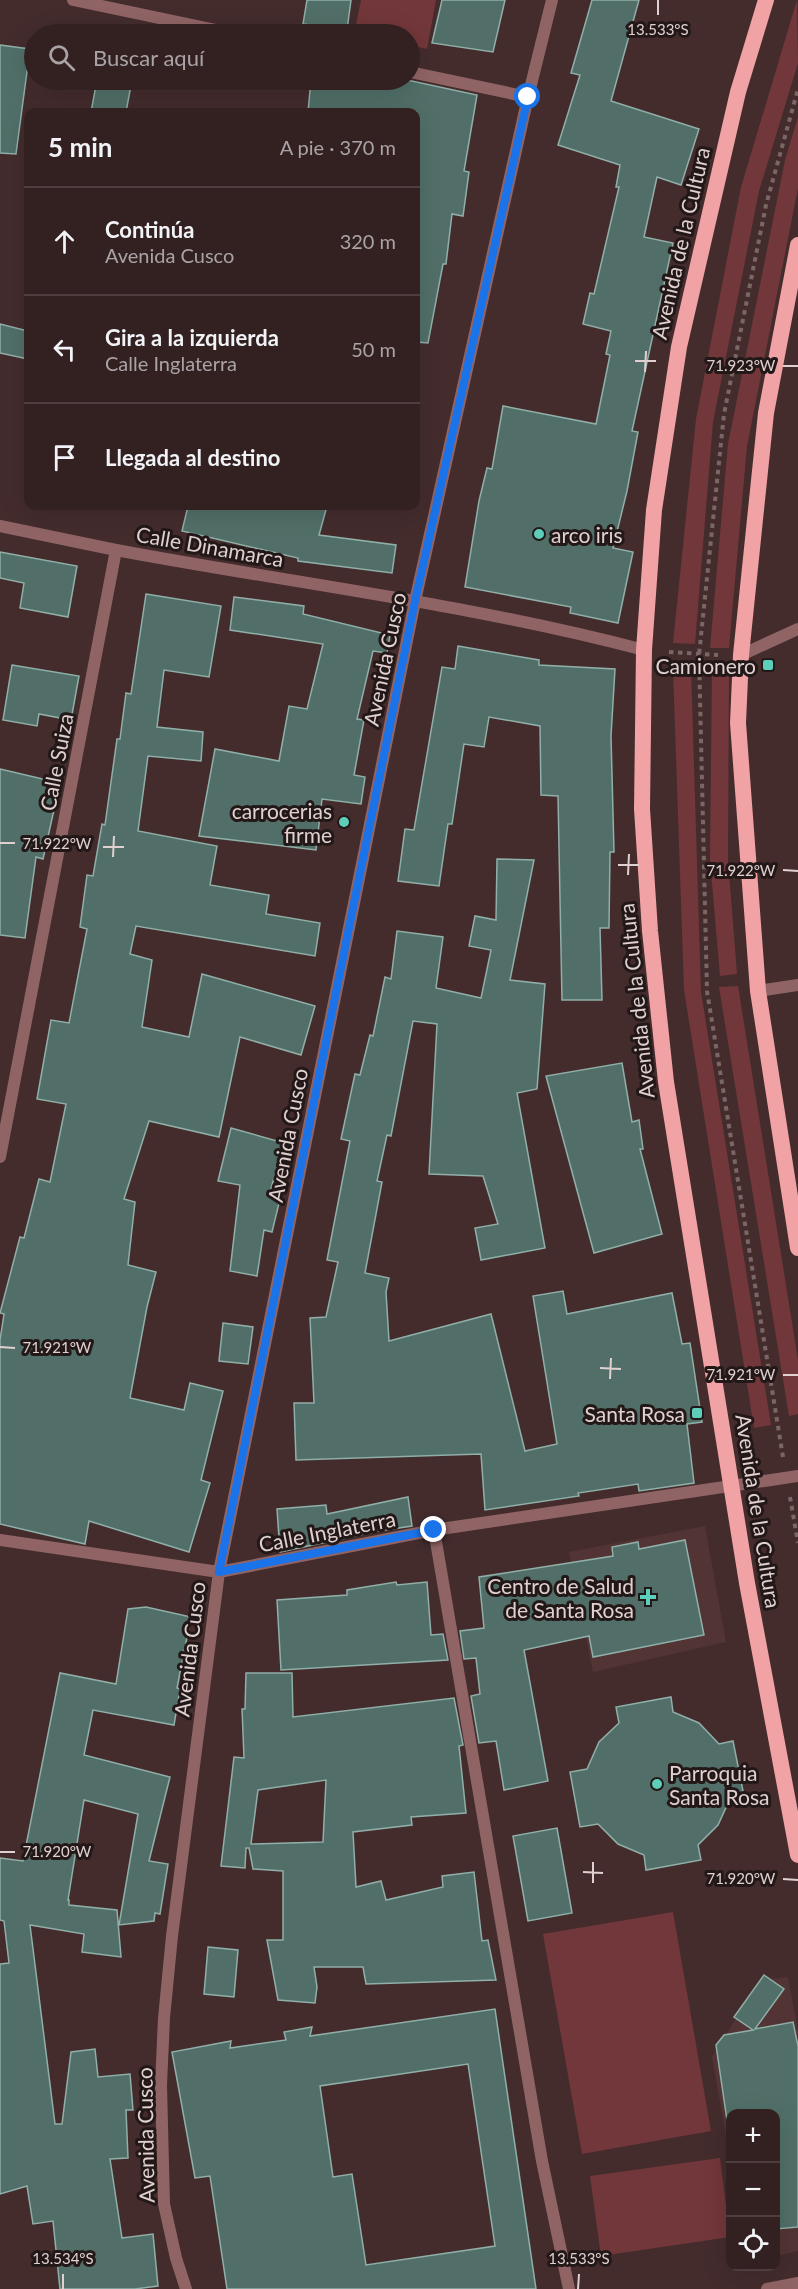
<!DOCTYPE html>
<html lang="es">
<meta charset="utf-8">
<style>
:root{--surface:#332122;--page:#3e2e2f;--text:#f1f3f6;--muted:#a9a3a5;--line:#4e3e40}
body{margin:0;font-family:Lato,sans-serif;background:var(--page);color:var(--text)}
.controls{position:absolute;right:18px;bottom:18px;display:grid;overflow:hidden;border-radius:12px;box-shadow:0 6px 24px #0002}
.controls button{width:54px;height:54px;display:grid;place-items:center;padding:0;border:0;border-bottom:2px solid var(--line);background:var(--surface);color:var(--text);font:30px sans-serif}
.stop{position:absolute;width:18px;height:18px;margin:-14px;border:4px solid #1a73e8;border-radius:50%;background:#fff}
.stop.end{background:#1a73e8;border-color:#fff;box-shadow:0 2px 6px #0008}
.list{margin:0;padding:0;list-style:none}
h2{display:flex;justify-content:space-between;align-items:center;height:78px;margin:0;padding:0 24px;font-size:26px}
h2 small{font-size:20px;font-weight:400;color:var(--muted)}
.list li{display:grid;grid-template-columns:39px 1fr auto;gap:18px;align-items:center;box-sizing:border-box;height:108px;padding:0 24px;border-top:2px solid var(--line)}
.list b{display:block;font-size:22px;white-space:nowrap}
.list p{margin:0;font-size:20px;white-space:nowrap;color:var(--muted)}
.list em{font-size:20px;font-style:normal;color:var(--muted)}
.icon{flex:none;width:33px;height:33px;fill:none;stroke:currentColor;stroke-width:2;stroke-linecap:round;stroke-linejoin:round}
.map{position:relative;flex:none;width:798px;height:2289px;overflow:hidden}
.search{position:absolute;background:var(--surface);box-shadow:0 6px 24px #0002;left:24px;top:24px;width:396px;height:66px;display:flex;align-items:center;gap:15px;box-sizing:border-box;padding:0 21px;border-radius:33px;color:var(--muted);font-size:22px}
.panel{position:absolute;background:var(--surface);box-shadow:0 6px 24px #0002;left:24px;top:108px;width:396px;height:402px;border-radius:12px}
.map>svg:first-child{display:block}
.built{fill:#533434}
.green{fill:#72373a}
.building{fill:#516f68;stroke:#90afa8;stroke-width:1.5;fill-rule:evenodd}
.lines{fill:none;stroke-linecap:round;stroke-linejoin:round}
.path{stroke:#7b6666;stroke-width:4;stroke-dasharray:4.5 4.5;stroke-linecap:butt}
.minor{stroke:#906465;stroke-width:12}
.trunk{stroke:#f0a2a4;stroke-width:16}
.route{stroke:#1a73e8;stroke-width:8}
.ticks{fill:none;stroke:#e0d0d0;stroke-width:2}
.poi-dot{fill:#5dceb9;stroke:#231818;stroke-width:2}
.labels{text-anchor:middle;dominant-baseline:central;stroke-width:6;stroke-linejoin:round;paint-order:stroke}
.street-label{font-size:21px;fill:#e0d0d0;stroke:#231818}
.poi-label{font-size:21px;fill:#e0d0d0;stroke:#231818;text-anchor:end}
.ticks-label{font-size:15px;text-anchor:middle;fill:#e0d0d0;stroke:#231818;stroke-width:6;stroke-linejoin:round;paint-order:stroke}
</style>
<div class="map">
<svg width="798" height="2289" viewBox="0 0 798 2289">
<rect width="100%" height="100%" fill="#442c2d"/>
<g class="built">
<polygon points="705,1526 726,1642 593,1672 569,1552"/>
<polygon points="788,1977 798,2030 798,2251 776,2256 776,2114 730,2114 730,2158 712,2057 760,1980"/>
</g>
<g class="green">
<polygon points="361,0 436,0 427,49 410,45 410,34 354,34"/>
<polygon points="797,0 798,63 759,191 713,422 695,644 673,643 696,419 741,187"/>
<polygon points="798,117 798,188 747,446 729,648 710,648 728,444 785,160"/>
<polygon points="712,666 729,666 728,860 737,974 720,976 710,860"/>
<polygon points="691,668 701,992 771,1425 754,1428 684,990 673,669"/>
<polygon points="738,986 798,1360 798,1414 789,1416 719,987"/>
<polygon points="673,1912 711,2131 582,2154 543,1934"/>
<polygon points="720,2158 730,2237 601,2256 590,2176"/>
</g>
<g class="building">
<polygon points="307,0 351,0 347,30 303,24"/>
<polygon points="442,0 505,0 493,52 432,43"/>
<polygon points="592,0 639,0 611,101 699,129 681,185 657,177 644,237 673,243 632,431 638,432 627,491 613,548 633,552 618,623 570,613 571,607 465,587 479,501 487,468 492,469 503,406 596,424 610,355 606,354 611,331 583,324 590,293 594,294 619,187 616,187 620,165 558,145 580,75 571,73"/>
<polygon points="0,45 30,49 16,154 0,153"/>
<polygon points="97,80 132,80 126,112 91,112"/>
<polygon points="311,80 407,80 477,95 464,171 469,172 463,216 452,214 446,264 443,264 428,343 416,342 416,112 308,112"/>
<polygon points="0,324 28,331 28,359 0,353"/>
<polygon points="188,506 327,506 319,535 396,545 392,573 298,561 298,558 182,531"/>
<polygon points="0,552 77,566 68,617 20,608 24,583 0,578"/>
<polygon points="146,594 221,606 209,677 164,670 157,727 203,732 201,761 148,756 138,831 217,846 210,885 269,895 266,914 320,923 315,956 136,926 130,954 152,960 142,1027 189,1037 202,974 315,1006 301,1055 240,1037 219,1137 149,1121 124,1199 135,1202 128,1265 156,1272 147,1307 130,1398 184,1410 190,1383 223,1391 201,1480 210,1483 189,1552 89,1521 85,1544 0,1524 0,1340 4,1314 0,1313 20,1237 24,1238 39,1179 50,1182 66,1104 37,1099 51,1020 69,1023 87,929 80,927 87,875 93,876 102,824 105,825 117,739 120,739 126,693 131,694"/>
<polygon points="234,597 304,606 303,614 390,635 387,653 373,651 357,719 364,720 354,775 365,777 361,804 322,799 316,850 199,836 215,749 279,761 289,706 307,709 323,644 230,630"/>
<polygon points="458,646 539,660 539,665 615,669 611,736 614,852 610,852 609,928 600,928 602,1000 562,1000 558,796 541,795 540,726 489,717 484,747 464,744 452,824 448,824 439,886 398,881 405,829 414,830 442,667 455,669"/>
<polygon points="12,665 79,676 71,720 39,714 37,726 3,720"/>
<polygon points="0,769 60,783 43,859 36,857 25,938 0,935"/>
<polygon points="497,859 534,860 510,980 545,984 537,1089 517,1093 545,1248 481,1260 475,1228 498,1224 483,1176 429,1174 437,1024 413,1021 391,1136 387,1135 377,1181 382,1182 365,1273 389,1278 386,1292 389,1341 491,1314 525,1451 557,1444 533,1296 563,1291 567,1314 672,1293 682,1344 690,1343 702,1422 687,1424 694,1483 639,1491 638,1484 578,1493 579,1496 485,1510 481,1454 296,1460 294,1403 314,1403 310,1318 326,1317 338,1262 327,1260 350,1141 341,1139 355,1074 360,1075 370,1035 373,1036 385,977 391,979 397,931 443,937 436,988 481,998 491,950 469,946 475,916 496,920"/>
<polygon points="622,1063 632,1122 639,1120 643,1149 640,1149 662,1234 594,1253 546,1076"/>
<polygon points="231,1128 284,1143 270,1192 281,1195 272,1232 264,1230 257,1276 230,1271 240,1185 218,1181"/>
<polygon points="223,1323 253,1327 248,1364 219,1361"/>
<polygon points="408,1497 412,1526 378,1531 280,1552 277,1509 326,1505 327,1514"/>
<polygon points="685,1540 704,1635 593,1657 589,1636 524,1650 548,1781 504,1790 496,1741 479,1743 471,1696 480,1694 476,1658 464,1659 460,1631 484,1628 479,1577 613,1556 612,1547 638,1542 639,1549"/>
<polygon points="396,1582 397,1585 427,1582 431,1635 443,1634 448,1660 281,1670 277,1600 347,1595 347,1590"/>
<polygon points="146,1607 191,1617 177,1688 180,1689 174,1725 93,1710 84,1755 170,1777 149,1861 168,1864 160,1914 155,1913 154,1921 119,1925 138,1814 84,1800 68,1900 69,1900 69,1905 117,1910 121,1957 82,1952 84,1934 30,1925 55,2124 62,2124 71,2052 95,2049 98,2077 130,2074 133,2110 126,2110 128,2158 110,2159 122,2238 153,2234 158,2286 135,2289 60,2289 53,2221 33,2224 27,2186 0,2194 0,1964 9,1963 4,1921 0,1920 0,1858 23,1861 60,1673 116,1684 128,1609"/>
<path d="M246,1673h46l1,44 161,-19 9,47 -4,1 7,67 -55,4 1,8 -59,7 3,55 25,-6 5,19 57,-13 -1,-11 32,-4 8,69 6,-1 8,40 -130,4 -3,-17h-49l3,20 -2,16 -37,-3 -11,-60h16v-69l-30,-2 -4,-21h-3l-1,20 -24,-2 13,-109 10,1 -2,-49h3zM326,1780l-3,62 -72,2 7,-54z"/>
<polygon points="671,1697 673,1712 699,1723 719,1744 733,1741 744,1796 730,1799 718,1825 698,1845 701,1860 646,1870 644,1855 618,1844 598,1824 580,1827 570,1772 587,1769 599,1742 619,1723 616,1707"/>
<polygon points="557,1828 572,1913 528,1921 513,1836"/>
<polygon points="208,1947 238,1950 234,1997 204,1994"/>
<polygon points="764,1975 784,1989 755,2029 793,2022 798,2046 798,2227 776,2229 776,2114 730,2114 730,2141 716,2045 724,2035 753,2030 734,2017"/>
<path d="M495,2009l41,280h-309l-17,-113 -15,2 -23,-126 59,-11 -1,7 56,-8 -2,-8 28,-5 -2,9zM468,2064l27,182 -129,19 -14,-91 -19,3 -13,-91z"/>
</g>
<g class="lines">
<g class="path">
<polyline points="669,652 718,655"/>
<polyline points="783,1457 707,991 699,655 724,414 766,205 798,89"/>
<polyline points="790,1497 798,1543"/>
</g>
<g class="minor">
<polyline points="73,0 235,34"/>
<polyline points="410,72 528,97"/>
<path d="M0,526c39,8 77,16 116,24 176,33 354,54 528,100"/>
<polyline points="741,655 798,629"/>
<polyline points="758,991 798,985"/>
<polyline points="0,1157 116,550"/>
<polyline points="434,1530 542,2161 569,2289"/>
<polyline points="0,1540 219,1572 434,1530 798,1476"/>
<polyline points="186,2289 176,2258 164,2204 161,2085 164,2018 172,1936 219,1572 415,601 528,97 552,0"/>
<polyline points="767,2289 798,2283"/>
</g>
<g class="trunk">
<polyline points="766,0 738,92 679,347 654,510 644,650 642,809 650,931 666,1082 747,1583 798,1855"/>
<polyline points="798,245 766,413 741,655 738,723 758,991 798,1248"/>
</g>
</g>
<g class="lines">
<polyline class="route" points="434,1530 219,1572 415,601 528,97"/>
</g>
<path class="ticks" d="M658,15v-15M635,361h21M783,366h15M645,372l1,-21M0,843h15M103,847h21M113,857l1,-21M618,865h21M783,870l15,1M628,875l1,-21M0,1347l15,1M600,1368l21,1M783,1375h15M610,1379l1,-21M0,1852h15M583,1872l20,1M783,1879l15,1M593,1883v-21M63,2289v-15M578,2289l1,-15"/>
<g class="poi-dot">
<circle cx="539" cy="534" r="6"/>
<rect x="762" y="659" width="12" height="12" rx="3"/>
<circle cx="344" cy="822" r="6"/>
<rect x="691" y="1407" width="12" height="12" rx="3"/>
<path d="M645 1588h6v6h6v6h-6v6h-6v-6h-6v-6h6z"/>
<circle cx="657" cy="1784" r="6"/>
</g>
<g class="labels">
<g class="street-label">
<text transform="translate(680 243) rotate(-77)">Avenida de la Cultura</text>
<text transform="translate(210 546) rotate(10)">Calle Dinamarca</text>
<text transform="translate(384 659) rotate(-78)">Avenida Cusco</text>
<text transform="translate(56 762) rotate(-79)">Calle Suiza</text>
<text transform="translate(636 1001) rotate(-96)">Avenida de la Cultura</text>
<text transform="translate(287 1135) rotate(-79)">Avenida Cusco</text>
<text transform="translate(759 1511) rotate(81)">Avenida de la Cultura</text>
<text transform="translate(327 1531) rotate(-11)">Calle Inglaterra</text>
<text transform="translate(189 1649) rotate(-83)">Avenida Cusco</text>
<text transform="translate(145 2135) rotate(-91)">Avenida Cusco</text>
</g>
<g class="poi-label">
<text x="551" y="534" text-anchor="start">arco iris</text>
<text x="756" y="665">Camionero</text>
<text x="332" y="810">carrocerias<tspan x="332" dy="24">firme</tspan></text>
<text x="685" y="1413">Santa Rosa</text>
<text x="634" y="1585">Centro de Salud<tspan x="634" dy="24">de Santa Rosa</tspan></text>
<text x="669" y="1772" text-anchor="start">Parroquia<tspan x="669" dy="24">Santa Rosa</tspan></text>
</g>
</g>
<g class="ticks-label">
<text x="658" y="35">13.533°S</text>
<text x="741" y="371">71.923°W</text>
<text x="57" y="849">71.922°W</text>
<text x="741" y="876">71.922°W</text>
<text x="57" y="1353">71.921°W</text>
<text x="741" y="1380">71.921°W</text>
<text x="57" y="1857">71.920°W</text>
<text x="741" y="1884">71.920°W</text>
<text x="63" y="2264">13.534°S</text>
<text x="579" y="2264">13.533°S</text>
</g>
</svg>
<div class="controls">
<button>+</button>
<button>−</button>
<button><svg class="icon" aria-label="locate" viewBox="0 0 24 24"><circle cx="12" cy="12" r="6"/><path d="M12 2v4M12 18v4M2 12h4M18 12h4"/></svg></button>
</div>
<div class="stop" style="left:528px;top:97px"></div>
<div class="stop end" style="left:434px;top:1530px"></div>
<div class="search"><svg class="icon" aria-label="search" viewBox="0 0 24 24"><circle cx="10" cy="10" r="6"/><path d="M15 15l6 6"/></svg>Buscar aquí</div>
<section class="panel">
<h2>5 min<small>A pie · 370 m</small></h2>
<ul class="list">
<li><svg class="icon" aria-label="ahead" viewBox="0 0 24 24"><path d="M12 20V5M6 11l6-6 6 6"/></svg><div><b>Continúa</b><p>Avenida Cusco</p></div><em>320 m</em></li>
<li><svg class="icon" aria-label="left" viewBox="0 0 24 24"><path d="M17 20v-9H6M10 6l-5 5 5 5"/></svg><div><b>Gira a la izquierda</b><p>Calle Inglaterra</p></div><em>50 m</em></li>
<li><svg class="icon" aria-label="arrive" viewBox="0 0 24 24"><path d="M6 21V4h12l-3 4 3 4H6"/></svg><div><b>Llegada al destino</b></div></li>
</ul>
</section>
</div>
